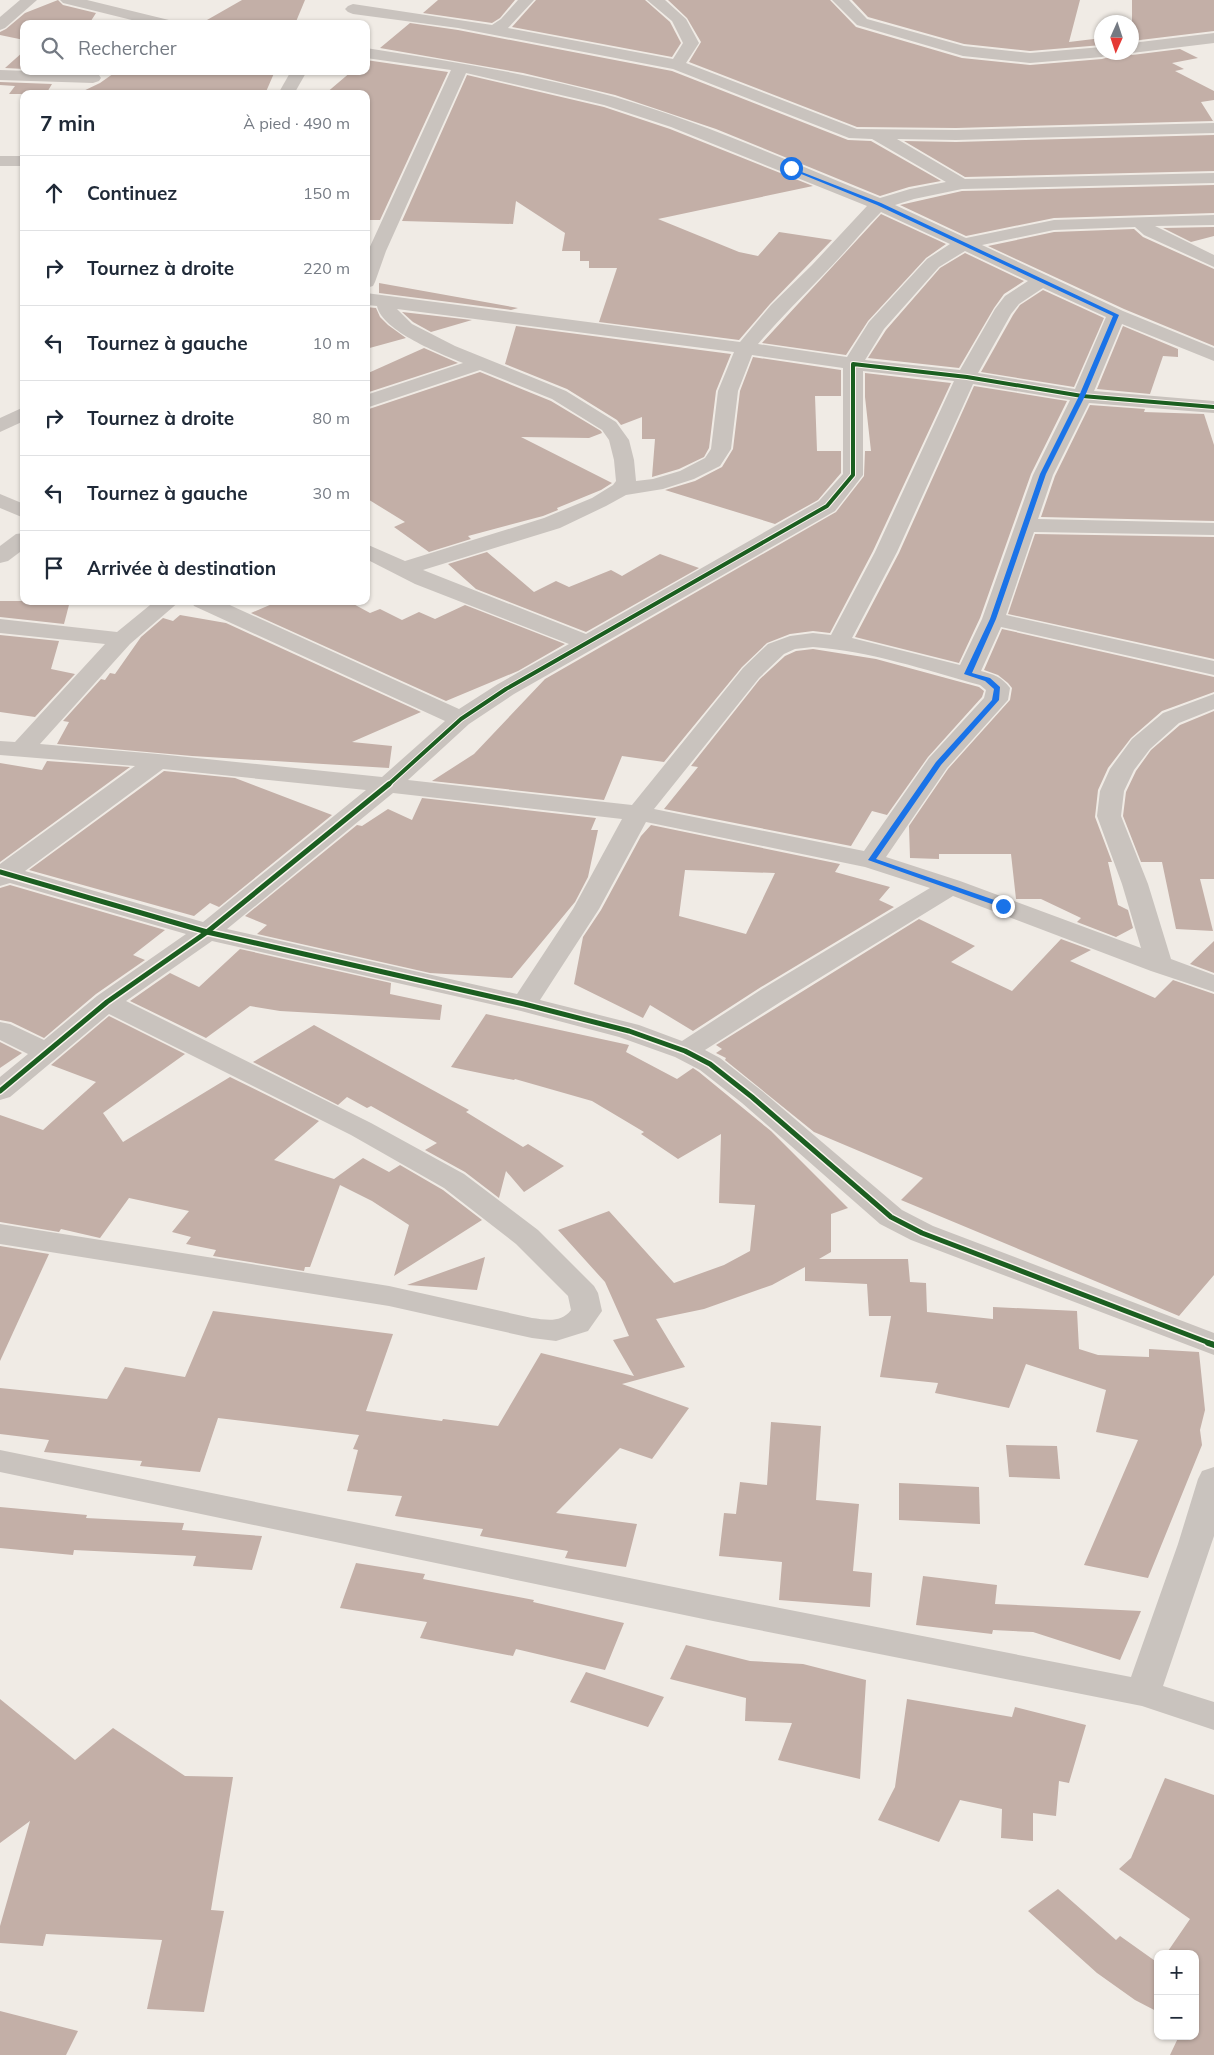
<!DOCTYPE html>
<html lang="fr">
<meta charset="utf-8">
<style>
:root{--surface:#fff;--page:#f6f6f7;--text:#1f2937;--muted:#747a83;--line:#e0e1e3}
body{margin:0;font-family:Mulish,sans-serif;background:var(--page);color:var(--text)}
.controls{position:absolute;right:15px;bottom:15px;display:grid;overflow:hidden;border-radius:10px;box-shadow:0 1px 4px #0004}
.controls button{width:45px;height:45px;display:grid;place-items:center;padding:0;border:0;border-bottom:1px solid var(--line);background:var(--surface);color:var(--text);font:25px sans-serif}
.compass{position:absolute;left:1094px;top:15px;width:45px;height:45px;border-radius:50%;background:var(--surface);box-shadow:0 1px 4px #0004;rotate:183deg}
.stop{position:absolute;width:15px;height:15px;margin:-11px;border:4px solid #1a73e8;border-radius:50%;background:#fff}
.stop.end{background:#1a73e8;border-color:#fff;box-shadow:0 1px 5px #0008}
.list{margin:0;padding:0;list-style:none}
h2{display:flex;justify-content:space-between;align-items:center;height:65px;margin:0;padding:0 20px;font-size:21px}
h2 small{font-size:16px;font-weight:400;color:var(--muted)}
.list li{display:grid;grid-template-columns:32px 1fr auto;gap:15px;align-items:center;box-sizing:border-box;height:75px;padding:0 20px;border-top:1px solid var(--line)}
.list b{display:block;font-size:19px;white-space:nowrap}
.list em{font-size:16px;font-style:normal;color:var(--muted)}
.icon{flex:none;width:28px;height:28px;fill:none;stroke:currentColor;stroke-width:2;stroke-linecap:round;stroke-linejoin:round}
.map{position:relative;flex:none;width:1214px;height:2055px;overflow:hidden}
.search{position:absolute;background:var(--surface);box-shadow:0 1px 4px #0004;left:20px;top:20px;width:350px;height:55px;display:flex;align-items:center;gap:12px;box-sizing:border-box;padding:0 18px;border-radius:10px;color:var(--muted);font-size:19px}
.panel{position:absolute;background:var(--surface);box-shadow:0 1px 4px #0004;left:20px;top:90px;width:350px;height:515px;border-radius:10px}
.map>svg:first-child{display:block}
.building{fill:#c3afa7;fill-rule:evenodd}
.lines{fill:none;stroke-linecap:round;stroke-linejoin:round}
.minor{fill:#c9c3be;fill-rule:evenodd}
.cycleway-far2-casing{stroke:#fbf5ee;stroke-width:6}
.cycleway-far1-casing{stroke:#fbf5ee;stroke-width:8}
.cycleway-casing{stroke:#fbf5ee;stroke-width:9}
.cycleway-far2{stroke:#1b5e20;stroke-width:4}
.cycleway-far1{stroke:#1b5e20;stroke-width:5}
.cycleway{stroke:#1b5e20;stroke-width:6}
.route{fill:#1a73e8}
</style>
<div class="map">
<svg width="1214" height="2055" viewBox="0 0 1214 2055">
<rect width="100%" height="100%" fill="#f0ebe5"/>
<g class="building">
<polygon points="58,0 63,5 96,13 89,24 24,24 24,40 0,35 0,32 6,29 25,13"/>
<polygon points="242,0 305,0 295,24 200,24"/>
<polygon points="438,0 515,0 500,18 492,23 423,13"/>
<polygon points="536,0 645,0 670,22 681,43 672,57 512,27"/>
<polygon points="668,0 830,0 856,27 962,58 1030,65 1102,59 1109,57 1112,52 1129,52 1132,55 1180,49 1198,58 1172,63 1184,69 1175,71 1214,91 1214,100 1201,102 1213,121 956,128 857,127 689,62 701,42 687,18"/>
<polygon points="852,0 1080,0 1069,42 1102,38 1102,45 1030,51 964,44 868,17"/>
<polygon points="1132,0 1214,0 1214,31 1132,41"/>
<polygon points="410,23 458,30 672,71 848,140 871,141 941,181 909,187 880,196 716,129 615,95 523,73 380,48"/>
<polygon points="24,51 24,69 5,68"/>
<polygon points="366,60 448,72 380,220 366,220 366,94 325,94 352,71 366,71"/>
<polygon points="117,71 275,71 265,94 187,92 186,94 77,94 100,83"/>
<polygon points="467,75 604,107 670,129 813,186 658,219 739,252 758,256 779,232 832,240 770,304 739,340 599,322 617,268 589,268 589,261 580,261 580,251 562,251 565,233 516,201 513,224 402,221"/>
<polygon points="0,82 52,84 46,94 9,94 15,86 0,85"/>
<polygon points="1214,135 1214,171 965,177 904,141 956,142"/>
<polygon points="1214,185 1214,213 1054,218 966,236 900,205 962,191"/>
<polygon points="881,214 946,244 926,258 868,321 846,355 762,343"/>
<polygon points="1214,227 1214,236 1191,242 1163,228"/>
<polygon points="1134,229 1143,237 1214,269 1214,346 1124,309 988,246 1054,232"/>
<polygon points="965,253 1024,281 1004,294 994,308 959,368 868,358 886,330 940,268"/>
<polygon points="379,283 518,308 511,310 379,293"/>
<polygon points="1043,290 1104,318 1074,387 981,372 1013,315 1020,305"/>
<polygon points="366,307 376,308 380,317 388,325 406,338 366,349"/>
<polygon points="402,312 472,320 431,332 413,322"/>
<polygon points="516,326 731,354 716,391 709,448 704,457 679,469 652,477 655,439 642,439 642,417 621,425 617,420 567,389 505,364"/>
<polygon points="1123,326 1178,349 1178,357 1163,356 1150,394 1097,389"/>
<polygon points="424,348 458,363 366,393 366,374"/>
<polygon points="753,357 841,370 841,396 815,396 817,451 841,451 841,473 818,500 775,524 665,490 695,481 722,467 733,449 740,391"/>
<polygon points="480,372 551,401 601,431 602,433 589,438 521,437 612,483 601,490 557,508 558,510 543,516 468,536 471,539 429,552 394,527 405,522 366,498 366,410"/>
<polygon points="865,373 951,383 873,551 830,633 813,631 790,634 767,643 742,667 664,762 622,756 604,800 432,781 474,754 545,679 836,512 864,476 865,451 871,451 865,397"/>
<polygon points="974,386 1067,401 1031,474 980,618 959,663 855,637 899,553"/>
<polygon points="1090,405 1145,409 1144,412 1204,414 1214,445 1214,521 1041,517 1055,476"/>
<polygon points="1035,534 1214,537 1214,659 1008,614"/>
<polygon points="487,552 534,592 556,581 569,587 611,570 622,576 660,554 699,568 586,632 476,589 448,564"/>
<polygon points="0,601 70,601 64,624 0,617"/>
<polygon points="279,601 348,601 370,613 380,609 402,620 419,612 435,619 465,605 565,644 518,671 446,701 251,613"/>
<polygon points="180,615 226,623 421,712 352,742 392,746 389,768 192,756 57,744 69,722 63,721 101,679 105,680 110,673 115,674 141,637 163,618 173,621"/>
<polygon points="1002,629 1214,677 1214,692 1162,711 1131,738 1108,768 1098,790 1095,817 1112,862 1108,862 1118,905 1128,910 1133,928 1116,937 1077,922 1081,918 1041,899 1016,899 1011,854 939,854 939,859 910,858 909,826 948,769 1010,700 1012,688 1008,683 998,675 984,670"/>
<polygon points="0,635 59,641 51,669 75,674 35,717 0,712"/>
<polygon points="813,649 876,659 979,687 984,691 982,697 928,757 887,815 872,811 851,846 664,809 698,767 691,766 760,679 785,656 796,651"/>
<polygon points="1214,711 1214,879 1200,879 1213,931 1176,929 1162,862 1141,862 1123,816 1126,792 1136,771 1151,750 1180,725"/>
<polygon points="47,761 130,767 0,862 0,763 42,770"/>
<polygon points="164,771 235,778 332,815 219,907 210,903 194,916 29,870"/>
<polygon points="422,798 596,818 591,830 598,830 588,877 575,902 512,978 430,973 257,934 267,925 245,916 357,825 362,826 388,809 412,820"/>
<path d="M651,825l189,39 -5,8 55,15 -11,13 15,7 -133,80 -68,44 -43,-26 -7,13 -69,-34 9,-47 18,-27 40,-74zM685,870l90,3 -29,61 -67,-18z"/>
<polygon points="10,885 165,930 133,955 145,960 96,994 44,1038 11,1022 0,1020 0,888"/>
<polygon points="919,919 975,946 951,962 1012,991 1061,939 1091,950 1070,961 1155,998 1173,980 1214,994 1214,1275 1179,1316 901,1200 923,1178 814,1132 725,1060 726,1058 716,1053 722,1049 716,1045"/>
<polygon points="1214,941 1214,973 1190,964"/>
<polygon points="240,949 391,983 390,994 442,1005 440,1020 280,1011 250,1006 206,1038 130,1001 170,973 199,987"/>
<polygon points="486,1014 629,1045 626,1052 677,1079 693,1068 699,1072 771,1131 848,1208 831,1214 831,1252 819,1259 908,1259 910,1282 926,1283 927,1312 993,1319 993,1307 1077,1311 1079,1349 1098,1355 1149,1357 1149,1349 1199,1352 1205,1410 1200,1430 1202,1445 1148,1578 1084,1565 1138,1440 1096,1432 1106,1390 1026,1364 1009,1408 935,1393 938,1383 880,1377 891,1316 869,1316 867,1284 805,1281 805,1267 772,1285 704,1309 656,1319 685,1367 622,1384 689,1408 652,1459 620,1448 556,1513 637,1524 626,1567 565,1558 568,1551 480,1536 483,1529 395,1516 402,1496 347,1491 358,1450 353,1449 359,1435 218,1418 200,1472 140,1466 142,1461 44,1452 49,1440 0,1434 0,1388 107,1399 125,1367 185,1377 213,1311 393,1334 366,1411 442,1421 443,1419 498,1426 541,1353 634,1376 613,1340 629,1336 605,1282 558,1230 609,1211 674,1283 724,1265 750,1251 755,1205 719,1203 721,1134 678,1159 641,1134 644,1132 592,1101 515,1079 514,1080 451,1067"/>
<polygon points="109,1016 185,1054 103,1113 123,1142 230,1077 319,1121 274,1160 334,1179 363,1158 389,1172 400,1165 443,1190 482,1220 394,1276 409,1225 372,1201 340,1185 310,1267 305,1267 304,1271 213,1256 216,1250 186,1244 191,1237 172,1232 189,1211 129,1198 100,1238 61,1229 59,1232 0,1222 0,1115 43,1130 96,1082 51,1065"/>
<polygon points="314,1025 469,1110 466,1112 523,1147 528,1144 564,1166 524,1192 506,1171 499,1198 465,1172 425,1150 437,1143 371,1106 367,1108 347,1097 338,1105 253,1062"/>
<polygon points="0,1042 22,1053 0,1068"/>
<polygon points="0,1246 49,1254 0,1361"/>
<polygon points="485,1257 477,1290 407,1285"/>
<polygon points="771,1422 821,1426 816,1500 859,1504 853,1571 872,1573 870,1607 779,1600 782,1562 719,1556 724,1513 736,1514 740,1482 767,1485"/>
<polygon points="1006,1445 1057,1446 1060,1479 1009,1477"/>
<polygon points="899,1483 979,1487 980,1524 899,1520"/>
<polygon points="0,1507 87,1515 86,1518 184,1523 182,1530 262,1536 252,1570 193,1566 196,1556 74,1550 73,1555 0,1548"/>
<polygon points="356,1563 425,1574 423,1579 534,1600 533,1602 624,1623 605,1670 516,1649 513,1656 420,1638 427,1622 340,1608"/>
<polygon points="923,1576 997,1585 995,1604 1141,1611 1120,1660 1033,1632 993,1630 992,1634 916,1625"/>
<polygon points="686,1645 750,1661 803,1664 866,1680 860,1779 778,1760 792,1723 745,1721 746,1698 670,1679"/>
<polygon points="586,1672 664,1697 648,1727 570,1702"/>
<polygon points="0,1699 75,1760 113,1728 185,1776 233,1777 211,1910 224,1911 204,2012 147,2009 162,1940 46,1934 43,1946 0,1943 0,1926 30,1821 0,1843"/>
<polygon points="907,1699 1012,1717 1015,1707 1086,1725 1069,1783 1059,1781 1056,1816 1033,1813 1033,1841 1001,1838 1002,1809 960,1800 939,1842 878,1820 895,1787"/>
<polygon points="1165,1778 1214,1795 1214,2055 1170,2055 1179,2036 1195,2036 1195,1954 1166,1954 1190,1919 1119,1869 1131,1858"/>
<polygon points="1058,1889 1116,1940 1120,1936 1158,1963 1158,2012 1135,2000 1097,1973 1028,1911"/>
<polygon points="0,2011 78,2031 66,2055 0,2055"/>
</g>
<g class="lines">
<g class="minor">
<polygon points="20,0 37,0 5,28 0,30 0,17"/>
<polygon points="60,0 87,0 173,21 176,24 148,24 63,3"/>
<path d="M518,0h16l-26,28 165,31 10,-16 -11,-22 -25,-21h18l21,19 13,24 -13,20 171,66 99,1 258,-7v10l-258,7 -59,-1 68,40 249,-6v10l-252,6 -48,10 -19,6 71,33 88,-18 160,-5v10l-59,1 59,29v12l-70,-32 -9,-8 -81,3 -72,15 141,66 91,37v13l-92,-37 -28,67 120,10v12l-125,-10 -36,72 -15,44 176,4v12l-180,-3 -28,83 208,46v14l-213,-48 -20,44c12,3 21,6 29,17l-2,12 -61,68 -61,89 74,24 181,67 -19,-64 -25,-68 3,-25 10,-22 22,-30 31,-26 51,-19v15l-35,14 -29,26 -16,21 -10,21 -3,25 27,68 23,75 43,16v17l-63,-21 -198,-75 -171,105 -77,49 15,8 42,33 140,119 31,16 281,107v22l-303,-115 -31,-16 -138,-121 -42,-33 -25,-13 -56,-20 -98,-26 -309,-70 -86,60 245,122 93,51 74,56 56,56 4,7 4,18 -14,20 -32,10 -24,-3 -143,-32 -389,-62v-20l389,62 143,32c15,2 29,5 39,-8l-3,-14 -52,-52 -72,-56 -93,-53 -242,-121 -99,83 -10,3v-23l28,-23 -28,-14v-18l10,2 34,16 53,-44 89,-62 -176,-51 -10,3v-22l135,-98 -135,-11v-14l15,1 90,-98 -105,-11v-14l117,13 38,-31h25l-50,43 -90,100 118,10 224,23 63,-56 -251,-115 -3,-5h30l238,108 39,-25 71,-40 -154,-60 -49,-25v-15l39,17 139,-43 48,-20 21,-13 3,-4 -2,-21 -5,-20 -7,-10 -50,-31 -72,-29 -114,38v-13l97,-32c-22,-9 -81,-32 -86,-57l-11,-1v-12l374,49 31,-37 41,-40 55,-59 -196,-79 -67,-22 -138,-32 -80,178 -11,31 -2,4 -7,2 2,-37 83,-181 -85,-12v-10c84,13 167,26 249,49 90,26 177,66 265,101l30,-9 36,-7 -74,-43 -23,-1 -176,-69 -215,-41 -105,-14 -5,-2 -3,-3 3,-3 5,-2 139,21 9,-6zM881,212l69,32 -23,15 -58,63 -22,35 -89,-13c21,-25 44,-47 66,-70 20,-20 37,-42 57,-62zM965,251l63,30 -23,15 -10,13 -35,61 -95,-10 19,-31 55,-62zM1043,288l63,29 -31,72 -97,-16 33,-59 8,-10zM397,309l337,43 -16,39 -7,58 -6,9 -25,13 -27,8 -17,2 -2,-21 -5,-20 -13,-18 -50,-31 -111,-45 -43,-22zM752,355l91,13v106l-24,27 -233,133 -163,-64 137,-42 46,-22 20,-11 37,-6 31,-10 26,-13 11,-17 7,-58zM863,371l91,10 -79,171 -44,83 -18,-2 -23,3 -22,8 -25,24 -111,137 -224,-25 61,-56 45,-30 321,-183 28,-36zM973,384l97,16 -37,75 -51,144 -22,46 -108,-27 45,-86zM813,647c57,4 112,23 167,38l6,5 -2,8 -55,60 -65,93 -210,-42 105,-131 25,-24 11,-5zM163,769l203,21 -163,132 -178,-51zM393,793l229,26 -49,90 -56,85 -290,-65zM646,822l219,45 65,21 -168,101 -80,52 -43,-16 -99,-25 59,-91z"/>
<polygon points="832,0 849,0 867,19 964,46 1030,53 1102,47 1102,52 1110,52 1108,55 1102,57 1030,63 963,56 857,25"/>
<polygon points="1214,33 1214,43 1132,53 1131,52 1132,43"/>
<polygon points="0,70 93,73 99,75 101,78 99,81 93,83 0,80"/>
<polygon points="291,71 307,71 294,94 278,94"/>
<rect x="0" y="156" width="24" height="10"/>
<polygon points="24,407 24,421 0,432 0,418"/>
<polygon points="0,494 24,504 24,518 0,508"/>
<polygon points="24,533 24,549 8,561 0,563 0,546 16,534"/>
<polygon points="0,1450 713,1595 1131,1677 1178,1544 1198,1479 1202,1471 1214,1467 1214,1536 1163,1686 1214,1702 1214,1730 1142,1706 713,1621 0,1472"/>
</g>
<g class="cycleway-far2-casing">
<polyline id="cycleway-far2" points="388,785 461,719 506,689 827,506 853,475 853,364 967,377 1082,396 1214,407"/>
</g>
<g class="cycleway-far1-casing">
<g id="cycleway-far1">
<polyline points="0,872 207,932 524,1004 629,1031 685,1051 710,1064 752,1097 891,1217 922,1233 1212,1344"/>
<polyline points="0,1091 107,1002 207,932 389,784"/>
</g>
</g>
<g class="cycleway-casing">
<polyline id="cycleway" points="1208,1343 1214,1345"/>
</g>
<use href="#cycleway-far2" class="cycleway-far2"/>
<use href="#cycleway-far1" class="cycleway-far1"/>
<use href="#cycleway" class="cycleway"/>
</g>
<polygon class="route" points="789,167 881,203 1119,315 1085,396 1046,474 996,619 972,673 990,678 1000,687 999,700 941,765 876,859 1006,904 1006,907 1000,907 868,860 936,762 992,700 994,689 985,681 964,674 990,619 1040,474 1079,396 1113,316 877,205 789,169"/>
</svg>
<div class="controls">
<button>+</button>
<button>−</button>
</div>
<svg class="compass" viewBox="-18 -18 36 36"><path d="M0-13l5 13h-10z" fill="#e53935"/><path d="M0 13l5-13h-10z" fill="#747a83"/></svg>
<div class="stop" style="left:791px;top:168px"></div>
<div class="stop end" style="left:1003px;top:906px"></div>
<div class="search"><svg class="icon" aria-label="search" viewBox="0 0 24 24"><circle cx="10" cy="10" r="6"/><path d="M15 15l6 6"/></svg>Rechercher</div>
<section class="panel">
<h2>7 min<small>À pied · 490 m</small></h2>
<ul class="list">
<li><svg class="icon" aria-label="ahead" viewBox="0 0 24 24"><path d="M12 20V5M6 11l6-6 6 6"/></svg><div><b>Continuez</b></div><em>150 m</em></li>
<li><svg class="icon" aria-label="right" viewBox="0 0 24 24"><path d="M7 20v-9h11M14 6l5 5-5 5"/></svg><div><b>Tournez à droite</b></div><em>220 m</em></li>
<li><svg class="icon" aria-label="left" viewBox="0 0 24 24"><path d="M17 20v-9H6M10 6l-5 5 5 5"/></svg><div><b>Tournez à gauche</b></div><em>10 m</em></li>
<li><svg class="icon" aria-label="right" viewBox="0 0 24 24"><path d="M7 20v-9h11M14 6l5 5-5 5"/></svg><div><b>Tournez à droite</b></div><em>80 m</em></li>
<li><svg class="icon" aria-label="left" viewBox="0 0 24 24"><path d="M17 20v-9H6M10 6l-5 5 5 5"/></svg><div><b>Tournez à gauche</b></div><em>30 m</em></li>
<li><svg class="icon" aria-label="arrive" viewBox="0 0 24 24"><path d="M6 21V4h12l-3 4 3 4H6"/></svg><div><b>Arrivée à destination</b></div></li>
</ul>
</section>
</div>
